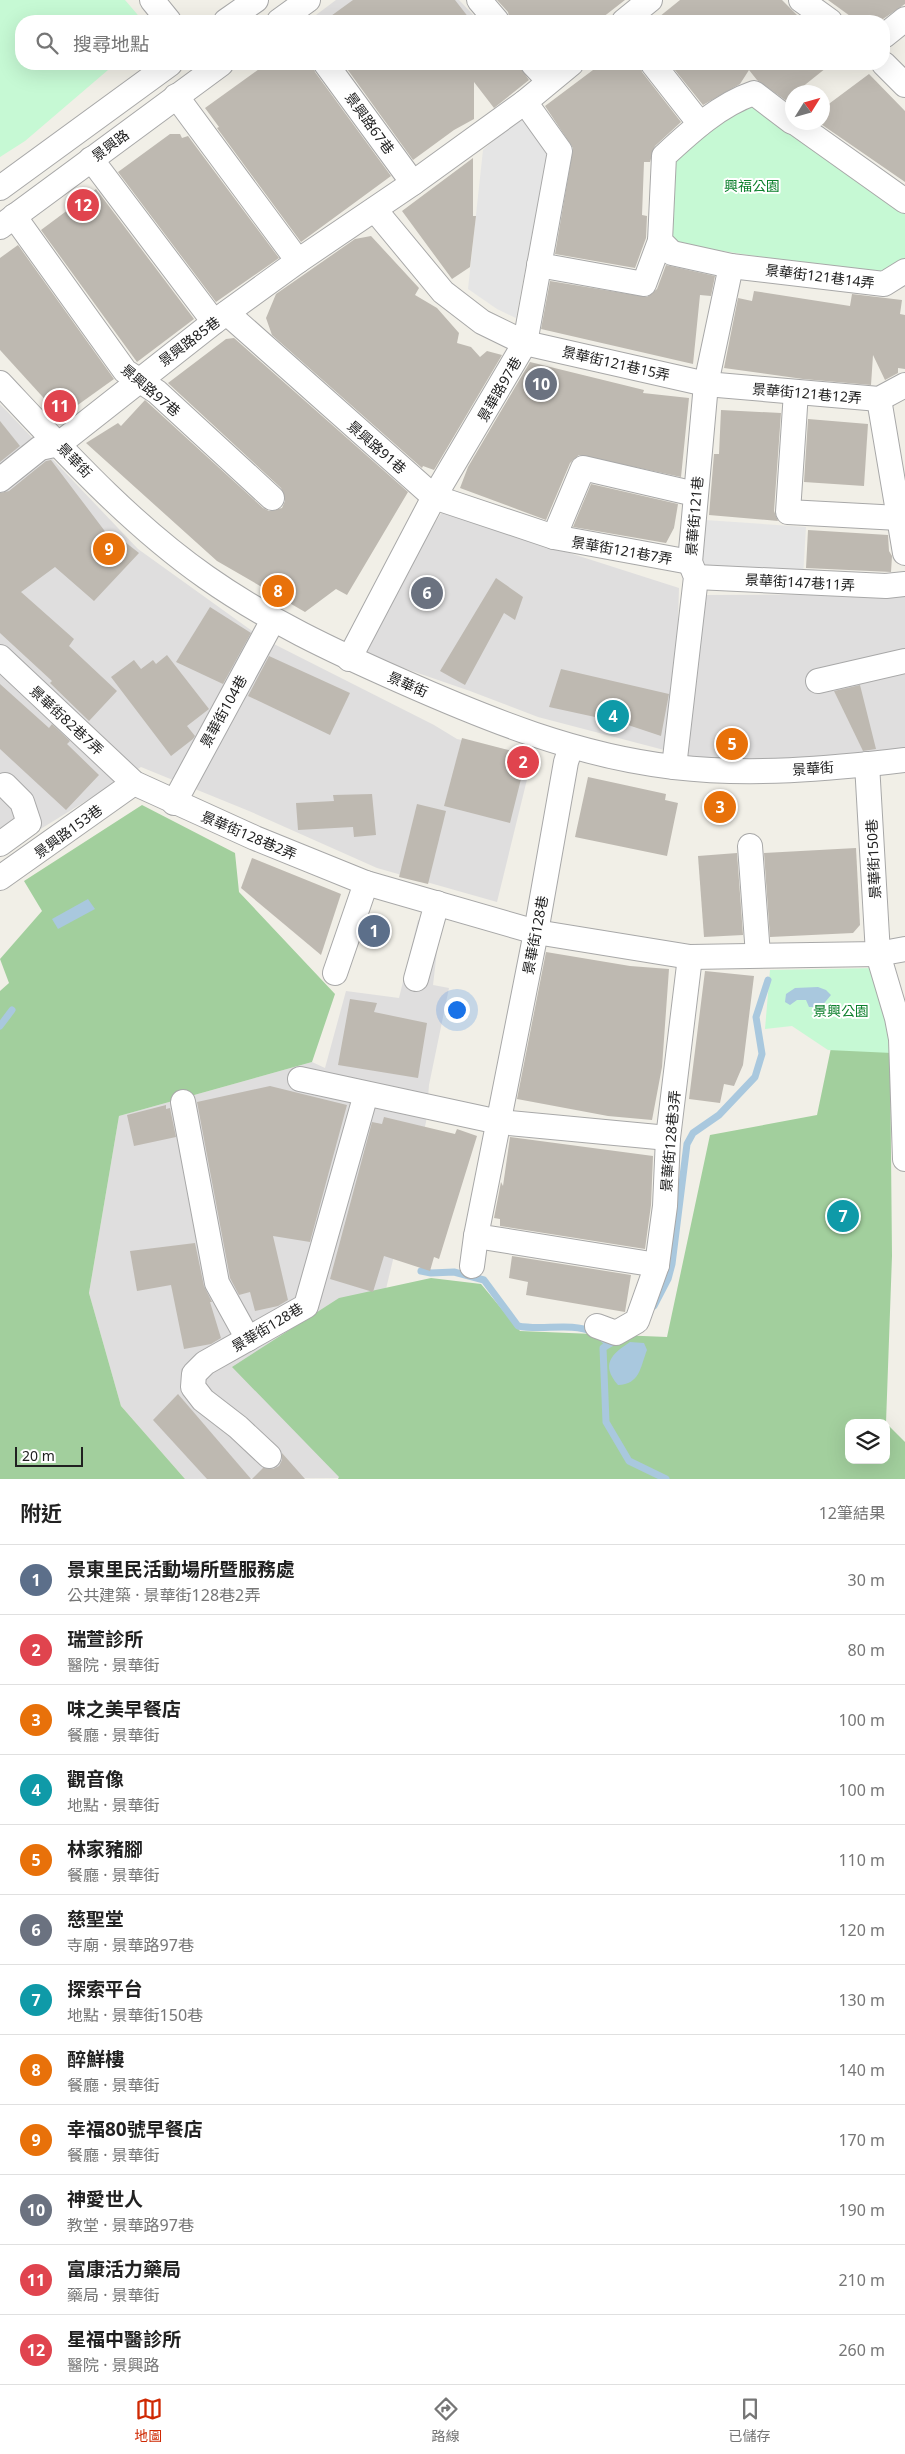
<!DOCTYPE html>
<html lang="zh-TW">
<meta charset="utf-8">
<style>
:root{--surface:#fff;--page:#f2f2f2;--text:#222;--muted:#767676;--line:#e0e0e0;--accent:#cf2903}
body{margin:0;font-family:"Noto Sans","Noto Sans TC",sans-serif;background:var(--page);color:var(--text)}
.controls{position:absolute;right:15px;bottom:15px;display:grid;overflow:hidden;border-radius:10px;box-shadow:0 5px 20px #0002}
.controls button{width:45px;height:45px;display:grid;place-items:center;padding:0;border:0;border-bottom:1px solid var(--line);background:var(--surface);color:var(--text);font:25px sans-serif}
.compass{position:absolute;left:785px;top:85px;width:45px;height:45px;border-radius:50%;background:var(--surface);box-shadow:0 5px 20px #0002;rotate:53deg}
.scale{position:absolute;left:15px;bottom:12px;width:68px;box-sizing:border-box;padding-left:5px;border:2px solid #212121;border-top:0;font-size:14px;line-height:18px;white-space:nowrap;color:#212121;-webkit-text-stroke:4px #fff;paint-order:stroke}
.you{position:absolute;left:456px;top:1009px;width:18px;height:18px;margin:-12px;border:4px solid #fff;border-radius:50%;background:#1a73e8;box-shadow:0 0 0 8px #1a73e833}
.badge{display:grid;place-items:center;width:32px;height:32px;border-radius:50%;background:var(--accent);color:#fff;font-size:16px;font-weight:700}
.pin{position:absolute;translate:-50% -50%;border:2px solid #fff;box-shadow:0 1px 5px #0006}
.list{margin:0;padding:0;list-style:none}
h2{display:flex;justify-content:space-between;align-items:center;height:65px;margin:0;padding:0 20px;font-size:21px}
h2 small{font-size:16px;font-weight:400;color:var(--muted)}
.list li{display:grid;grid-template-columns:32px 1fr auto;gap:15px;align-items:center;box-sizing:border-box;height:70px;padding:0 20px;border-top:1px solid var(--line)}
.list b{display:block;font-size:19px;white-space:nowrap}
.list p{margin:0;font-size:16px;white-space:nowrap;color:var(--muted)}
.list em{font-size:16px;font-style:normal;color:var(--muted)}
.icon{flex:none;width:28px;height:28px;fill:none;stroke:currentColor;stroke-width:2;stroke-linecap:round;stroke-linejoin:round}
.map{position:relative;flex:none;width:905px;height:1479px;overflow:hidden}
.search{position:absolute;background:var(--surface);box-shadow:0 5px 20px #0002;left:15px;right:15px;top:15px;height:55px;display:flex;align-items:center;gap:12px;box-sizing:border-box;padding:0 18px;border-radius:20px;color:var(--muted);font-size:19px}
.sheet{height:905px;background:var(--surface)}
nav{display:flex;justify-content:space-around;align-items:center;box-sizing:border-box;height:70px;border-top:1px solid var(--line);background:var(--surface);font-size:14px;color:var(--muted)}
nav a{display:grid;justify-items:center;gap:2px}
nav .on{color:var(--accent)}
.map>svg:first-child{display:block}
.residential{fill:#dfdede}
.forest{fill:#a2cf9d}
.park{fill:#c6f9d4}
.parking{fill:#e5e5e5}
.water{fill:#a9c8de}
.lines{fill:none;stroke-linecap:round;stroke-linejoin:round}
.stream{stroke:#a9c8de;stroke-width:7}
.building{fill:#beb9b1}
.minor-casing{stroke:#a8a8a8;stroke-width:26}
.minor{stroke:#fff;stroke-width:24}
.labels{text-anchor:middle;dominant-baseline:central;stroke-width:4;stroke-linejoin:round;paint-order:stroke}
.street-label{font-size:14px;fill:#212121;stroke:#fff}
.park-label{font-size:14px;fill:#0d802d;stroke:#fff}
</style>
<div class="map">
<svg width="905" height="1479" viewBox="0 0 905 1479">
<rect width="100%" height="100%" fill="#f1efe7"/>
<g class="residential">
<polygon points="336,0 459,0 479,21 308,21"/>
<polygon points="0,404 138,549 262,638 434,725 457,739 533,755 497,902 377,868 249,811 141,767 0,854"/>
<polygon points="442,512 679,588 676,689 668,751 538,717 470,691 354,651"/>
<polygon points="905,594 905,749 776,762 686,759 703,595"/>
<polygon points="418,920 440,926 433,985 449,988 429,1085 426,1122 386,1289 366,1293 339,1478 185,1479 121,1406 89,1293 119,1116 312,1062 325,1068 346,991 399,998"/>
</g>
<g class="forest">
<polygon points="142,805 235,853 239,892 335,994 312,1062 119,1116 89,1293 121,1406 185,1479 0,1479 0,991 9,983 0,959 42,911 24,881"/>
<polygon points="842,995 890,1051 892,1256 886,1423 849,1423 849,1460 886,1460 886,1423 905,1442 905,1479 338,1479 339,1477 232,1367 339,1298 431,1278 481,1284 520,1331 667,1337 710,1135 817,1115"/>
</g>
<g class="park">
<polygon points="0,0 125,0 143,21 21,21 21,64 115,64 25,141 0,157"/>
<polygon points="751,97 905,207 905,260 879,275 677,244 670,234 673,159"/>
<polygon points="876,968 892,1053 828,1050 792,1026 765,1029 770,970"/>
</g>
<g class="parking">
<polygon points="521,116 547,155 516,318 497,309 468,289 483,150"/>
<polygon points="705,520 806,527 803,576 700,570"/>
</g>
<g class="water">
<polygon points="88,899 95,909 58,929 52,919"/>
<polygon points="818,987 826,990 831,995 821,1007 809,1007 806,1000 797,1000 790,1005 785,1002 786,994 795,988"/>
<path d="M630,1342l14,1 3,7c-7,18 -7,34 -29,35 -18,-21 -6,-31 12,-43z"/>
</g>
<g class="lines">
<g class="stream">
<polyline points="0,1026 12,1010"/>
<path d="M421,1271l10,2 23,-1 30,8 34,46c24,5 52,-4 75,6 6,2 11,8 16,12l9,-4"/>
<polyline points="654,1306 668,1279 672,1264 687,1144 693,1133 719,1115 755,1077 762,1054 756,1017 768,980"/>
<polyline points="609,1344 603,1348 606,1422 629,1461 666,1479"/>
</g>
</g>
<g class="building">
<polygon points="353,0 455,0 469,18 474,15 479,21 324,21"/>
<polygon points="497,0 625,0 598,21 510,21 508,12"/>
<polygon points="680,0 782,0 803,21 654,21"/>
<polygon points="828,0 905,0 905,4 880,21 857,21"/>
<polygon points="266,64 313,64 315,72 391,176 301,242 217,128 219,127 205,108"/>
<polygon points="348,64 518,64 529,80 494,108 474,82 474,119 454,130 413,160 345,66"/>
<polygon points="601,64 640,64 642,72 681,122 655,146 650,162 644,162 642,215 647,216 646,238 635,268 555,254 573,148 545,106"/>
<polygon points="670,64 831,64 801,88 804,92 792,92 792,105 757,80 749,70 740,84 703,105"/>
<polygon points="869,74 905,111 905,182 818,122 822,122 822,109"/>
<polygon points="170,134 180,134 182,138 188,136 279,258 216,302 118,172"/>
<polygon points="473,158 473,216 476,216 470,267 452,279 402,211"/>
<polygon points="96,189 194,319 137,362 41,230"/>
<polygon points="371,236 419,288 415,295 437,308 459,333 457,343 471,347 480,357 487,351 502,355 434,470 423,466 422,468 272,335 266,318 276,294 355,239"/>
<polygon points="18,245 114,379 61,417 0,350 0,258"/>
<polygon points="666,265 715,276 711,296 700,295 693,364 541,329 550,281 647,297 657,289"/>
<polygon points="754,291 850,306 852,294 902,300 900,314 905,315 905,369 898,368 898,373 885,380 873,355 871,385 803,379 724,368 738,298 752,301"/>
<polygon points="234,338 408,492 347,595 336,589 305,612 217,561 86,443 118,423 121,426 145,400 263,508 269,511 282,508 285,501 281,488 168,383 226,339"/>
<polygon points="530,362 644,390 643,393 689,398 681,477 579,455 570,463 546,520 460,488 468,467"/>
<polygon points="721,410 781,413 774,511 778,521 709,515 714,454 719,454"/>
<polygon points="808,419 868,424 864,486 804,482"/>
<polygon points="0,421 20,446 0,462"/>
<polygon points="51,460 107,534 111,531 139,553 94,601 55,567 21,592 74,639 69,646 117,691 89,721 50,683 52,681 0,633 0,493 9,491 46,461"/>
<polygon points="591,484 678,504 674,528 666,543 573,527"/>
<polygon points="808,530 888,535 889,551 892,556 891,572 806,568"/>
<polygon points="496,578 523,597 515,620 504,613 465,685 440,671"/>
<polygon points="210,607 251,633 223,684 176,662"/>
<polygon points="167,655 209,709 187,726 195,736 193,739 171,756 111,677 134,660 141,669 153,660 156,664"/>
<polygon points="269,656 350,693 330,735 248,696"/>
<polygon points="561,669 669,694 661,736 595,714 595,717 549,707"/>
<polygon points="0,684 49,728 52,724 70,741 67,744 99,775 66,810 0,749"/>
<polygon points="860,685 876,749 863,751 834,691"/>
<polygon points="462,738 527,755 510,823 444,806"/>
<polygon points="588,777 666,794 665,800 678,803 667,856 575,837"/>
<polygon points="372,794 376,835 354,837 353,827 298,830 296,803 334,801 333,795"/>
<polygon points="417,804 446,811 428,884 399,877"/>
<polygon points="856,848 860,925 853,933 770,937 764,853"/>
<polygon points="737,853 743,935 704,937 698,856"/>
<polygon points="252,858 341,894 321,955 241,888"/>
<polygon points="546,952 630,966 669,969 662,1067 652,1120 608,1116 517,1099"/>
<polygon points="705,971 754,976 743,1065 734,1086 724,1084 720,1103 689,1099"/>
<polygon points="350,999 377,1003 374,1012 427,1023 418,1078 338,1065"/>
<polygon points="270,1086 347,1105 310,1242 273,1236 288,1300 278,1306 255,1311 250,1292 239,1295 230,1278 197,1102"/>
<polygon points="166,1105 166,1109 170,1108 176,1137 134,1146 127,1115"/>
<polygon points="384,1117 455,1134 457,1129 477,1136 439,1259 434,1257 430,1271 384,1256 373,1292 330,1279 372,1122 382,1124"/>
<polygon points="510,1137 653,1156 651,1205 645,1249 500,1226 500,1219 494,1218 501,1182 503,1186"/>
<polygon points="195,1243 204,1286 212,1302 210,1302 221,1338 211,1344 184,1349 171,1285 137,1291 130,1251"/>
<polygon points="512,1256 631,1275 625,1312 526,1295 528,1282 509,1278"/>
<polygon points="178,1394 251,1479 207,1479 153,1420"/>
<polygon points="282,1453 305,1479 252,1479 263,1468 273,1469 279,1466 282,1460"/>
</g>
<g class="lines">
<g class="minor-casing">
<g id="minor">
<polyline points="152,0 169,21"/>
<polyline points="479,0 497,21"/>
<polyline points="801,0 830,21"/>
<polyline points="226,21 256,0"/>
<polyline points="279,21 308,0"/>
<polyline points="624,21 650,0"/>
<polyline points="884,36 905,19"/>
<polyline points="326,64 413,183"/>
<polyline points="533,64 549,81"/>
<polyline points="653,64 700,124"/>
<polyline points="884,64 905,85"/>
<polyline points="176,96 298,261"/>
<path d="M792,122l-38,-29c-35,12 -64,39 -90,63l-4,85 12,12 59,13 153,18 21,-13"/>
<polyline points="794,122 905,201"/>
<polyline points="91,159 214,322"/>
<polyline points="0,188 170,64"/>
<polyline points="375,210 443,292 482,322 525,343 706,384 879,399 905,385"/>
<polyline points="14,216 125,371 157,392 272,498"/>
<polyline points="0,227 221,64"/>
<polyline points="539,265 644,284 660,241"/>
<polyline points="227,313 434,497 554,537 690,562"/>
<path d="M0,383c64,68 129,140 206,194 61,43 127,74 195,104 88,39 177,75 273,86 76,9 155,2 231,-7"/>
<polyline points="796,392 788,512 899,518"/>
<polyline points="879,399 905,553"/>
<polyline points="0,480 40,448 59,444 214,322 298,261 413,183 525,102 571,64"/>
<polyline points="554,537 583,468 695,494"/>
<polyline points="696,577 886,586 905,584"/>
<polyline points="0,657 134,783 255,838 366,883 536,932 690,957 878,954 905,949"/>
<polyline points="349,659 434,497 525,343 560,151 525,102"/>
<polyline points="818,681 905,661"/>
<polyline points="571,747 566,762 536,932 476,1236 657,1265"/>
<polyline points="867,764 878,954 897,1018 901,1039 905,1159"/>
<polyline points="674,767 696,577 690,562 706,384 731,266"/>
<polyline points="174,803 273,620"/>
<polyline points="0,844 29,823 22,802 5,785"/>
<polyline points="750,846 758,955"/>
<polyline points="0,878 134,783"/>
<polyline points="335,973 366,883"/>
<polyline points="416,979 437,903"/>
<polyline points="300,1079 499,1122 668,1138"/>
<polyline points="183,1102 217,1283 248,1339"/>
<polyline points="472,1266 476,1236"/>
<polyline points="597,1326 616,1333 637,1321 657,1265 665,1206 668,1138 690,957"/>
<polyline points="269,1456 238,1427 203,1400 193,1387 194,1374 205,1363 306,1306 366,1094"/>
</g>
</g>
<use href="#minor" class="minor"/>
</g>
<g class="labels">
<g class="street-label">
<text transform="translate(370 123) rotate(54)">景興路67巷</text>
<text transform="translate(110 145) rotate(-37)">景興路</text>
<text transform="translate(820 276) rotate(7)">景華街121巷14弄</text>
<text transform="translate(189 341) rotate(-37)">景興路85巷</text>
<text transform="translate(616 363) rotate(13)">景華街121巷15弄</text>
<text transform="translate(499 389) rotate(-60)">景華路97巷</text>
<text transform="translate(151 390) rotate(40)">景興路97巷</text>
<text transform="translate(807 393) rotate(5)">景華街121巷12弄</text>
<text transform="translate(377 447) rotate(41)">景興路91巷</text>
<text transform="translate(75 460) rotate(46)">景華街</text>
<text transform="translate(694 516) rotate(-85)">景華街121巷</text>
<text transform="translate(622 550) rotate(10)">景華街121巷7弄</text>
<text transform="translate(800 582) rotate(3)">景華街147巷11弄</text>
<text transform="translate(408 684) rotate(24)">景華街</text>
<text transform="translate(223 711) rotate(-61)">景華街104巷</text>
<text transform="translate(67 720) rotate(43)">景華街82巷7弄</text>
<text transform="translate(813 768) rotate(-4)">景華街</text>
<text transform="translate(68 831) rotate(-36)">景興路153巷</text>
<text transform="translate(249 835) rotate(23)">景華街128巷2弄</text>
<text transform="translate(873 859) rotate(-93)">景華街150巷</text>
<text transform="translate(535 935) rotate(-79)">景華街128巷</text>
<text transform="translate(670 1141) rotate(-85)">景華街128巷3弄</text>
<text transform="translate(267 1327) rotate(-31)">景華街128巷</text>
</g>
<g class="park-label">
<text x="752" y="185">興福公園</text>
<text x="841" y="1010">景興公園</text>
</g>
</g>
</svg>
<div class="controls">
<button><svg class="icon" aria-label="layers" viewBox="0 0 24 24"><path d="M12 4l9 5-9 5-9-5zM3 14l9 5 9-5"/></svg></button>
</div>
<svg class="compass" viewBox="-18 -18 36 36"><path d="M0-13l5 13h-10z" fill="#e53935"/><path d="M0 13l5-13h-10z" fill="#767676"/></svg>
<div class="scale">20 m</div>
<div class="you"></div>
<div class="pin badge" style="left:374px;top:931px;background:#5c6f8a">1</div>
<div class="pin badge" style="left:523px;top:762px;background:#e0444e">2</div>
<div class="pin badge" style="left:720px;top:807px;background:#e8710a">3</div>
<div class="pin badge" style="left:613px;top:716px;background:#0f9aa8">4</div>
<div class="pin badge" style="left:732px;top:744px;background:#e8710a">5</div>
<div class="pin badge" style="left:427px;top:593px;background:#6b7280">6</div>
<div class="pin badge" style="left:843px;top:1216px;background:#0f9aa8">7</div>
<div class="pin badge" style="left:278px;top:591px;background:#e8710a">8</div>
<div class="pin badge" style="left:109px;top:549px;background:#e8710a">9</div>
<div class="pin badge" style="left:541px;top:384px;background:#6b7280">10</div>
<div class="pin badge" style="left:60px;top:406px;background:#e0444e">11</div>
<div class="pin badge" style="left:83px;top:205px;background:#e0444e">12</div>
<div class="search"><svg class="icon" aria-label="search" viewBox="0 0 24 24"><circle cx="10" cy="10" r="6"/><path d="M15 15l6 6"/></svg>搜尋地點</div>
</div>
<section class="sheet">
<h2>附近<small>12筆結果</small></h2>
<ul class="list">
<li><span class="badge" style="background:#5c6f8a">1</span><div><b>景東里民活動場所暨服務處</b><p>公共建築 · 景華街128巷2弄</p></div><em>30 m</em></li>
<li><span class="badge" style="background:#e0444e">2</span><div><b>瑞萱診所</b><p>醫院 · 景華街</p></div><em>80 m</em></li>
<li><span class="badge" style="background:#e8710a">3</span><div><b>味之美早餐店</b><p>餐廳 · 景華街</p></div><em>100 m</em></li>
<li><span class="badge" style="background:#0f9aa8">4</span><div><b>觀音像</b><p>地點 · 景華街</p></div><em>100 m</em></li>
<li><span class="badge" style="background:#e8710a">5</span><div><b>林家豬腳</b><p>餐廳 · 景華街</p></div><em>110 m</em></li>
<li><span class="badge" style="background:#6b7280">6</span><div><b>慈聖堂</b><p>寺廟 · 景華路97巷</p></div><em>120 m</em></li>
<li><span class="badge" style="background:#0f9aa8">7</span><div><b>探索平台</b><p>地點 · 景華街150巷</p></div><em>130 m</em></li>
<li><span class="badge" style="background:#e8710a">8</span><div><b>醉鮮樓</b><p>餐廳 · 景華街</p></div><em>140 m</em></li>
<li><span class="badge" style="background:#e8710a">9</span><div><b>幸福80號早餐店</b><p>餐廳 · 景華街</p></div><em>170 m</em></li>
<li><span class="badge" style="background:#6b7280">10</span><div><b>神愛世人</b><p>教堂 · 景華路97巷</p></div><em>190 m</em></li>
<li><span class="badge" style="background:#e0444e">11</span><div><b>富康活力藥局</b><p>藥局 · 景華街</p></div><em>210 m</em></li>
<li><span class="badge" style="background:#e0444e">12</span><div><b>星福中醫診所</b><p>醫院 · 景興路</p></div><em>260 m</em></li>
</ul>
</section>
<nav>
<a class="on"><svg class="icon" aria-label="map" viewBox="0 0 24 24"><path d="M3 6l6-2 6 2 6-2v14l-6 2-6-2-6 2zM9 4v14M15 6v14"/></svg>地圖</a>
<a><svg class="icon" aria-label="directions" viewBox="0 0 24 24"><path d="M12 3l9 9-9 9-9-9zM9 14v-3h6M13 9l2 2-2 2"/></svg>路線</a>
<a><svg class="icon" aria-label="saved" viewBox="0 0 24 24"><path d="M7 4h10v16l-5-4-5 4z"/></svg>已儲存</a>
</nav>
